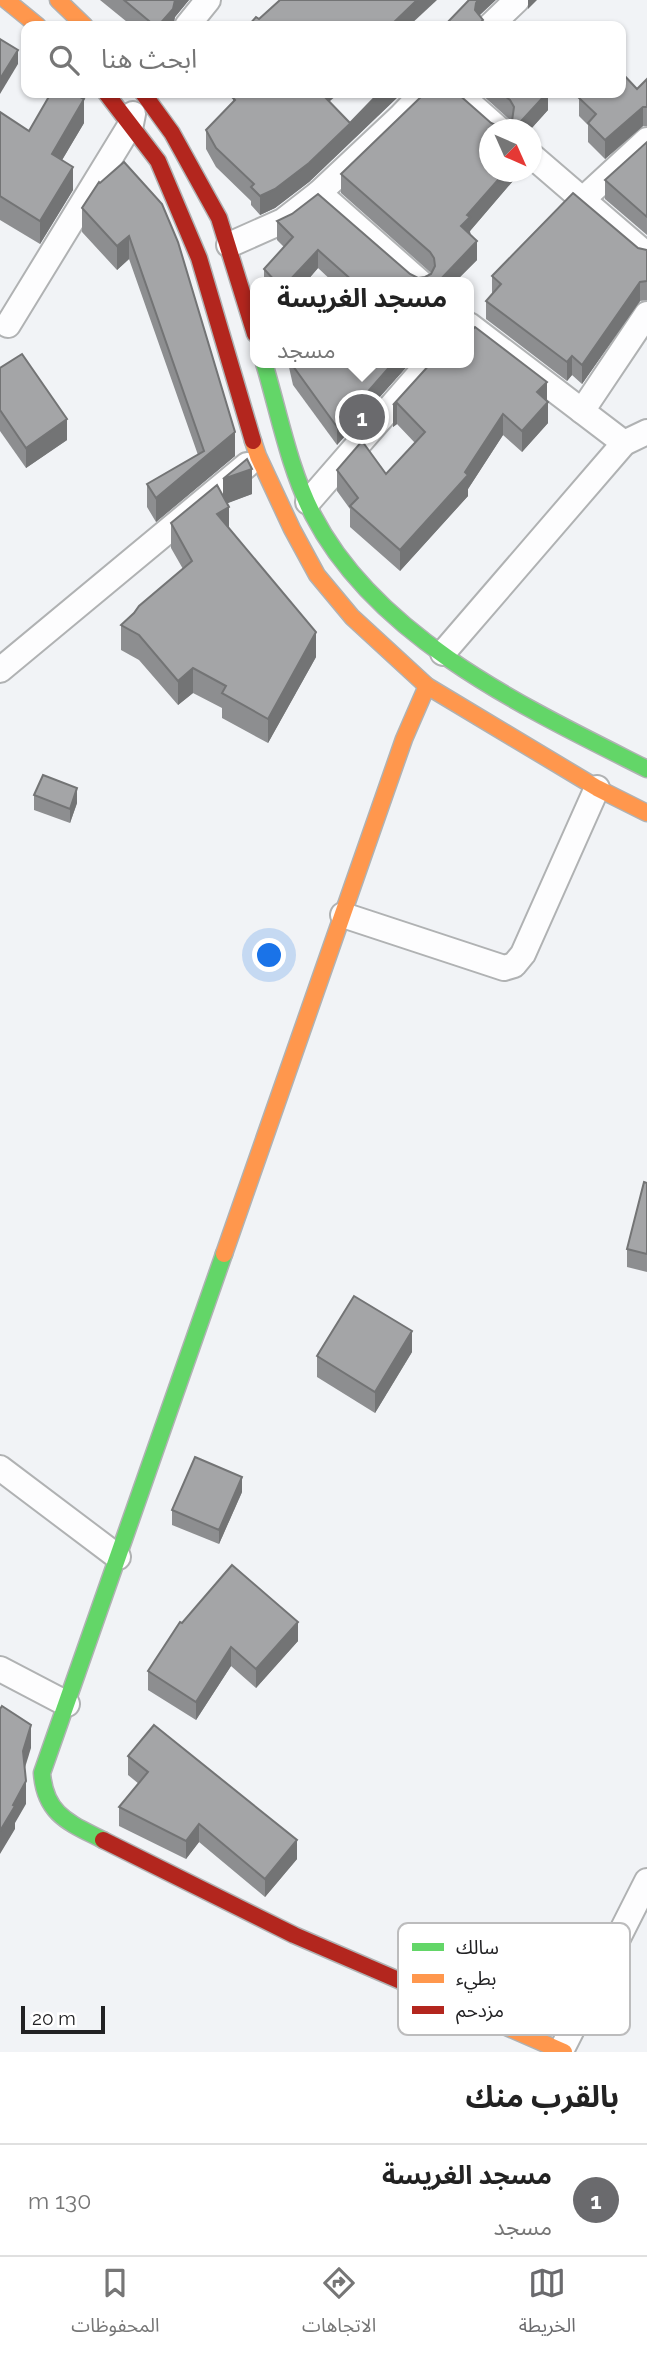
<!DOCTYPE html>
<html lang="ar">
<meta charset="utf-8">
<style>
:root{--surface:#fff;--page:#f6f6f6;--text:#222;--muted:#767676;--line:#e0e0e0;--accent:#6a6a6d}
body{margin:0;font-family:Raleway,"Noto Sans Arabic",sans-serif;background:var(--page);color:var(--text);direction:rtl}
.compass{position:absolute;left:479px;top:119px;width:63px;height:63px;border-radius:50%;background:var(--surface);box-shadow:0 2px 5px #0004;rotate:135deg}
.scale{position:absolute;left:21px;bottom:18px;width:84px;box-sizing:border-box;padding-left:7px;border:4px solid #212123;border-top:0;font-size:19px;line-height:24px;white-space:nowrap;color:#212123;-webkit-text-stroke:5px #fff;paint-order:stroke}
.you{position:absolute;left:270px;top:956px;width:24px;height:24px;margin:-18px;border:5px solid #fff;border-radius:50%;background:#1a73e8;box-shadow:0 0 0 10px #1a73e833}
.badge{display:grid;place-items:center;width:46px;height:46px;border-radius:50%;background:var(--accent);color:#fff;font-size:23px;font-weight:700}
.pin{position:absolute;translate:-50% -50%;border:4px solid #fff;box-shadow:0 2px 7px #0006}
.popup{position:absolute;left:250px;top:277px;width:224px;height:91px;box-sizing:border-box;display:grid;place-content:center;border-radius:14px;background:var(--surface);filter:drop-shadow(0 2px 5px #0005);font-size:23px;white-space:nowrap;color:var(--muted)}
.popup b{font-size:26px;color:var(--text)}
.popup::after{content:'';position:absolute;left:50%;top:100%;margin-left:-14px;border:14px solid transparent;border-top-color:var(--surface)}
.list{margin:0;padding:0;list-style:none}
h2{display:flex;justify-content:space-between;align-items:center;height:91px;margin:0;padding:0 28px;font-size:30px}
h2 small{font-size:23px;font-weight:400;color:var(--muted)}
.list li{display:grid;grid-template-columns:46px 1fr auto;gap:21px;align-items:center;box-sizing:border-box;height:112px;padding:0 28px;border-top:2px solid var(--line)}
.list b{display:block;font-size:26px;white-space:nowrap}
.list p{margin:0;font-size:23px;white-space:nowrap;color:var(--muted)}
.list em{font-size:23px;font-style:normal;color:var(--muted)}
.icon{flex:none;width:38px;height:38px;fill:none;stroke:currentColor;stroke-width:2;stroke-linecap:round;stroke-linejoin:round}
.map{position:relative;flex:none;width:647px;height:2052px;overflow:hidden;direction:ltr}
.search{position:absolute;background:var(--surface);box-shadow:0 2px 5px #0004;left:21px;right:21px;top:21px;height:77px;display:flex;align-items:center;gap:18px;box-sizing:border-box;padding:0 24px;border-radius:14px;color:var(--muted);font-size:26px}
.sheet{height:203px;background:var(--surface)}
nav{display:flex;justify-content:space-around;align-items:center;box-sizing:border-box;height:98px;border-top:2px solid var(--line);background:var(--surface);font-size:19px;color:var(--muted)}
nav a{display:grid;justify-items:center;gap:4px}
nav .on{color:var(--accent)}
.map>svg:first-child{display:block}
.lines{fill:none;stroke-linecap:round;stroke-linejoin:round}
.street-casing{stroke:#b0b2b3;stroke-width:28}
.fast-casing{stroke:#b0b2b3;stroke-width:19}
.slow-casing{stroke:#b0b2b3;stroke-width:19}
.jam-casing{stroke:#b0b2b3;stroke-width:19}
.street{stroke:#fdfdfe;stroke-width:24}
.fast{stroke:#63d668;stroke-width:16}
.slow{stroke:#ff974d;stroke-width:16}
.jam{stroke:#b3261e;stroke-width:16}
.wall{fill:#8d8e90}
.shaded-wall{fill:#737475}
.building{fill:#a4a5a7;stroke:#737475;stroke-width:2}
.key{fill:#fff;stroke:#bcbcbd;stroke-width:2}
.key-label{font-size:19px;fill:#212123}
</style>
<div class="map">
<svg width="647" height="2052" viewBox="0 0 647 2052">
<rect width="100%" height="100%" fill="#f1f3f6"/>
<g class="lines">
<g class="street-casing">
<g id="street">
<polyline points="187,26 208,0"/>
<polyline points="490,26 517,0"/>
<polyline points="458,93 500,130"/>
<polyline points="532,156 647,255"/>
<polyline points="319,193 420,282"/>
<polyline points="582,200 647,140"/>
<polyline points="229,245 283,221 319,193 400,117 423,93"/>
<polyline points="8,325 131,124 133,114"/>
<polyline points="469,325 624,443"/>
<polyline points="582,411 647,314"/>
<polyline points="308,502 429,363"/>
<polyline points="443,653 624,443 647,432"/>
<polyline points="0,670 247,465"/>
<polyline points="343,915 504,968 514,965 523,954 597,788"/>
<polyline points="0,1468 118,1557"/>
<polyline points="0,1669 67,1704"/>
<polyline points="561,2051 647,1881"/>
</g>
</g>
<g class="fast-casing">
<g id="fast">
<path d="M264,363c15,50 25,105 49,152 64,124 215,194 334,254"/>
<path d="M103,1840c-33,-17 -58,-25 -61,-67l182,-519"/>
</g>
</g>
<g class="slow-casing">
<g id="slow">
<polyline points="6,0 38,26"/>
<polyline points="58,0 85,26"/>
<polyline points="253,441 258,456 292,529 317,575 352,617 427,686 597,788 647,813"/>
<polyline points="224,1254 404,739 427,686"/>
<polyline points="403,1982 564,2052"/>
</g>
</g>
<g class="jam-casing">
<g id="jam">
<polyline points="106,93 158,161 199,258 253,441"/>
<polyline points="143,93 172,133 219,218 255,334"/>
<polyline points="103,1840 294,1935 403,1982"/>
</g>
</g>
<use href="#street" class="street"/>
<use href="#fast" class="fast"/>
<use href="#slow" class="slow"/>
<use href="#jam" class="jam"/>
</g>
<g class="wall">
<polygon points="100,0 189,0 175,17 173,26 132,26"/>
<polygon points="647,79 647,126 643,126 605,159 588,142 588,125 579,116 579,98 637,89"/>
<polygon points="379,93 402,93 309,182 275,208 260,215 251,205 251,201 216,167 206,149 206,130 233,102 233,98 330,102 350,123"/>
<polygon points="480,93 548,93 548,110 530,130 489,130 518,172 518,175 470,231 477,260 455,282 333,282 318,268 306,282 264,282 264,269 284,247 277,240 277,221 418,278 425,277 431,273 341,193 341,174 491,123 498,126 505,125 511,121"/>
<polygon points="0,112 29,131 84,123 62,160 73,190 40,244 0,220"/>
<polygon points="647,142 647,235 605,199 605,180"/>
<polygon points="124,162 235,456 156,522 147,507 147,484 198,455 129,259 117,270 82,232 82,208 100,183"/>
<polygon points="638,248 647,250 647,300 640,301 582,384 572,375 567,381 486,319 486,301 492,294 492,276"/>
<polygon points="288,363 410,363 337,445 293,385"/>
<polygon points="431,363 547,401 548,423 522,452 503,435 468,489 468,496 400,571 350,527 350,509 337,491 337,470 386,474 415,443 397,424 393,427 393,405"/>
<polygon points="0,368 67,440 26,468 0,431"/>
<polygon points="252,494 227,503 229,529 316,657 268,743 222,718 222,708 193,693 178,705 139,660 121,650 121,625 183,569 171,548 171,523 223,495"/>
<polygon points="34,795 77,803 70,823 34,810"/>
<polygon points="647,1183 647,1272 627,1267 627,1249"/>
<polygon points="412,1352 375,1413 317,1377 317,1356"/>
<polygon points="242,1492 219,1544 172,1525 172,1510"/>
<polygon points="182,1623 298,1641 256,1688 231,1666 196,1720 148,1690 148,1671"/>
<polygon points="128,1756 297,1859 265,1897 199,1842 186,1859 119,1826 119,1807 139,1784 128,1775"/>
</g>
<g class="shaded-wall">
<polygon points="175,0 189,0 175,17 173,26 158,26"/>
<polygon points="417,0 437,0 409,26 390,26"/>
<polygon points="478,0 496,0 480,15 476,21 476,3"/>
<polygon points="528,0 537,0 528,9"/>
<polygon points="18,50 18,64 0,94 0,79"/>
<polygon points="320,93 339,93 320,110"/>
<polygon points="382,93 402,93 309,182 275,208 260,215 260,196 309,163"/>
<polygon points="547,93 548,93 548,110 530,130 513,130"/>
<polygon points="84,99 84,123 52,177 52,154"/>
<polygon points="643,107 643,126 605,159 605,140"/>
<polygon points="73,167 73,190 40,244 40,221"/>
<polygon points="505,172 518,172 518,175 470,231 470,236 461,226 467,215"/>
<polygon points="129,236 129,259 117,270 117,246"/>
<polygon points="477,241 477,260 455,282 438,282"/>
<polygon points="318,250 318,268 306,282 288,282"/>
<polygon points="640,282 640,301 582,384 582,365"/>
<polygon points="572,356 572,375 567,381 567,362"/>
<polygon points="393,363 410,363 337,445 337,427"/>
<polygon points="547,382 547,403 537,392"/>
<polygon points="548,402 548,423 522,452 522,431"/>
<polygon points="397,403 397,424 393,427 393,405"/>
<polygon points="503,414 503,435 468,489 468,496 400,571 400,550 465,472"/>
<polygon points="67,419 67,440 26,468 26,448"/>
<polygon points="235,432 235,456 156,522 156,498"/>
<polygon points="252,469 252,494 223,505 223,479"/>
<polygon points="229,507 229,531 217,514"/>
<polygon points="316,632 316,657 268,743 268,719"/>
<polygon points="193,668 193,693 178,705 178,681"/>
<polygon points="77,788 77,803 70,823 70,809"/>
<polygon points="412,1331 412,1352 375,1413 375,1392"/>
<polygon points="242,1477 242,1492 219,1544 219,1530"/>
<polygon points="298,1622 298,1641 256,1688 256,1669"/>
<polygon points="231,1647 231,1666 196,1720 196,1702"/>
<polygon points="31,1725 31,1748 23,1774 23,1751"/>
<polygon points="26,1781 26,1804 15,1823 15,1829 0,1854 0,1831 13,1805"/>
<polygon points="199,1824 199,1842 186,1859 186,1841"/>
<polygon points="297,1840 297,1859 265,1897 265,1879"/>
</g>
<g class="building">
<polygon points="124,0 175,0 173,9 158,26 155,26"/>
<polygon points="280,0 417,0 390,26 248,26 256,17 259,19"/>
<polygon points="469,0 478,0 476,3 475,10 483,20 478,25 479,26 444,26"/>
<polygon points="0,39 18,50 0,79"/>
<polygon points="621,72 637,89 647,79 647,107 643,107 605,140 588,123 596,114 579,98 583,93 621,93"/>
<polygon points="51,93 73,93 84,99 52,154 73,167 40,221 0,196 0,112 29,131"/>
<polygon points="239,93 321,93 350,123 379,93 382,93 309,163 275,189 260,196 251,187 254,184 216,148 206,130 235,100 233,98"/>
<polygon points="425,93 457,93 491,123 498,126 505,125 512,121 514,107 510,100 501,93 547,93 513,130 489,130 489,172 505,172 467,215 470,217 461,226 477,241 438,282 354,282 318,250 288,282 276,282 264,269 293,237 277,221 292,214 318,194 410,274 418,278 425,277 431,274 435,266 434,258 430,252 341,174"/>
<polygon points="647,142 647,217 605,180"/>
<polygon points="124,162 162,204 178,242 235,432 156,498 147,484 204,451 129,236 117,246 82,208 99,182 100,183"/>
<polygon points="573,193 638,248 647,250 647,281 640,282 582,365 572,356 567,362 486,301 501,284 492,276"/>
<polygon points="475,327 547,382 537,392 548,402 522,431 503,414 465,472 468,475 400,550 350,506 358,498 337,470 362,441 386,474 425,432 397,403 393,405 431,363 469,363 469,333"/>
<polygon points="22,354 67,419 26,448 0,410 0,368"/>
<polygon points="292,363 393,363 337,427 293,366"/>
<polygon points="247,459 252,469 223,479"/>
<polygon points="217,485 229,507 217,514 316,632 268,719 222,693 226,686 193,668 178,681 139,635 121,625 134,613 139,606 192,561 171,523"/>
<polygon points="43,775 77,788 70,809 34,795"/>
<polygon points="644,1182 647,1183 647,1254 627,1249"/>
<polygon points="354,1296 412,1331 375,1392 317,1356"/>
<polygon points="195,1457 242,1477 219,1530 172,1510"/>
<polygon points="232,1565 298,1622 256,1669 231,1647 196,1702 148,1671 180,1622 182,1623"/>
<polygon points="2,1706 31,1725 23,1751 26,1781 13,1805 15,1806 0,1831 0,1709"/>
<polygon points="154,1725 297,1840 265,1879 199,1824 186,1841 119,1807 148,1772 128,1756"/>
</g>
<rect x="398" y="1923" width="232" height="112" rx="10" class="key"/>
<rect x="412" y="1943" width="32" height="8" fill="#63d668"/>
<rect x="412" y="1974" width="32" height="9" fill="#ff974d"/>
<rect x="412" y="2006" width="32" height="8" fill="#b3261e"/>
<g class="key-label">
<text x="456" y="1954">سالك</text>
<text x="456" y="1985">بطيء</text>
<text x="456" y="2017">مزدحم</text>
</g>
</svg>
<svg class="compass" viewBox="-18 -18 36 36"><path d="M0-13l5 13h-10z" fill="#e53935"/><path d="M0 13l5-13h-10z" fill="#767676"/></svg>
<div class="scale">20 m</div>
<div class="you"></div>
<div class="pin badge" style="left:362px;top:417px">1</div>
<div class="popup"><b>مسجد الغريسة</b>مسجد</div>
<div class="search"><svg class="icon" aria-label="search" viewBox="0 0 24 24"><circle cx="10" cy="10" r="6"/><path d="M15 15l6 6"/></svg>ابحث هنا</div>
</div>
<section class="sheet">
<h2>بالقرب منك<small></small></h2>
<ul class="list">
<li><span class="badge">1</span><div><b>مسجد الغريسة</b><p>مسجد</p></div><em>130 m</em></li>
</ul>
</section>
<nav>
<a class="on"><svg class="icon" aria-label="map" viewBox="0 0 24 24"><path d="M3 6l6-2 6 2 6-2v14l-6 2-6-2-6 2zM9 4v14M15 6v14"/></svg>الخريطة</a>
<a><svg class="icon" aria-label="directions" viewBox="0 0 24 24"><path d="M12 3l9 9-9 9-9-9zM9 14v-3h6M13 9l2 2-2 2"/></svg>الاتجاهات</a>
<a><svg class="icon" aria-label="saved" viewBox="0 0 24 24"><path d="M7 4h10v16l-5-4-5 4z"/></svg>المحفوظات</a>
</nav>
